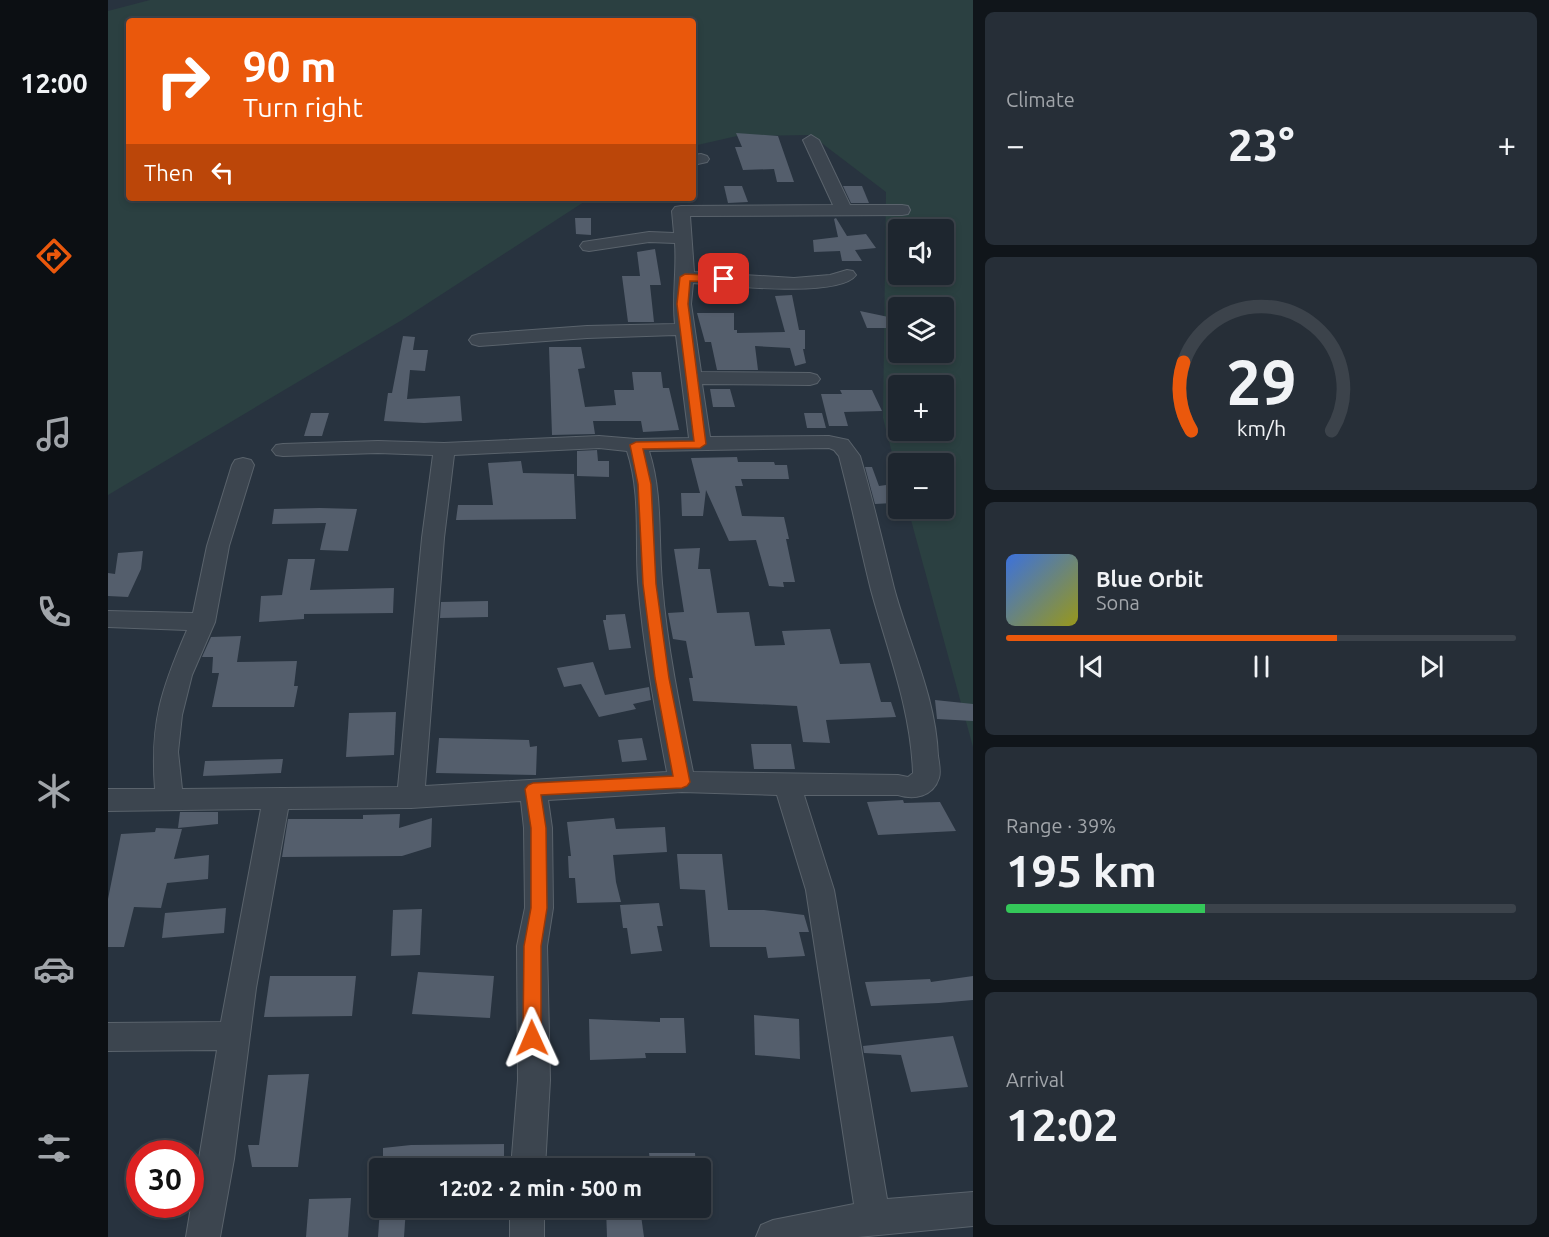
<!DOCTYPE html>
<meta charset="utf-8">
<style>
:root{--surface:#1e262f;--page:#262e37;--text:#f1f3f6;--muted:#a1a5aa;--line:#3c434b;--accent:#ea580c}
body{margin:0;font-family:Ubuntu,sans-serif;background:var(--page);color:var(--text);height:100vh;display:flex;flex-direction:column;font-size:22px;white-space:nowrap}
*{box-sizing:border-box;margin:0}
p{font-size:20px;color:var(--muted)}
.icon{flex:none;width:33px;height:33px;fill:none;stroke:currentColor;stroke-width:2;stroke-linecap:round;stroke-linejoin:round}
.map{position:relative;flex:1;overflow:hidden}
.panel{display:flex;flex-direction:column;gap:12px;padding:12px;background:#10151a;width:576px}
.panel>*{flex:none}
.banner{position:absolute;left:18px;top:18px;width:570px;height:183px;border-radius:6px;box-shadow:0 3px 9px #0003,0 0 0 2px var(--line);background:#ea580c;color:#fff;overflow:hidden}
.buttons{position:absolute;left:780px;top:219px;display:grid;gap:12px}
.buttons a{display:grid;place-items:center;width:66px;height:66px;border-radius:6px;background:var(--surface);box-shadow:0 3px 9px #0003,0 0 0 2px var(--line);font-size:30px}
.speed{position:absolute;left:18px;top:1140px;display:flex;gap:12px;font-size:30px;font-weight:700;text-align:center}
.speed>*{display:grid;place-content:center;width:78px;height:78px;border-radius:50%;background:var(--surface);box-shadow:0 3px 9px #0003,0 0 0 2px var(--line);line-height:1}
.speed .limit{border:9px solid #d22;background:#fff;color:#111}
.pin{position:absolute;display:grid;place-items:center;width:51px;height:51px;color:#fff;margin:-26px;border-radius:12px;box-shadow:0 3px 9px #0006}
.me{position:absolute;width:66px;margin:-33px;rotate:359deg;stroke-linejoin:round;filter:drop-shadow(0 0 4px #0008)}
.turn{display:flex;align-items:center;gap:21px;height:126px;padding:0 18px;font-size:27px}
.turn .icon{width:78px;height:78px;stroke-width:2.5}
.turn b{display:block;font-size:42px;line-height:51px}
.then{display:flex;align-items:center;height:57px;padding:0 18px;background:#0003;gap:12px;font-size:22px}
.big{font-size:45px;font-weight:600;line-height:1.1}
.panel .card{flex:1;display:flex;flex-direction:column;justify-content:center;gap:9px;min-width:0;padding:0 21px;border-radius:9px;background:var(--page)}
.panel .dial{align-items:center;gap:0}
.dial svg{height:156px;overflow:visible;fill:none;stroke:var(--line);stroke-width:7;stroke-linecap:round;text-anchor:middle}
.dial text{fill:var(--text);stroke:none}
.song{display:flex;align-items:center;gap:18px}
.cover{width:72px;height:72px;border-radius:9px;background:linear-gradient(135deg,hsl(220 70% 55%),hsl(60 70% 35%))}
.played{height:6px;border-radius:3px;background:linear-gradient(90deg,var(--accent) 65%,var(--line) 65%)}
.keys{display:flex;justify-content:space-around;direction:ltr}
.heat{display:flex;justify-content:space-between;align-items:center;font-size:33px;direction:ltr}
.charge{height:9px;border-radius:4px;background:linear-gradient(90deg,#34c759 39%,var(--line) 0)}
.trip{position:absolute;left:261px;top:1158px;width:342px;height:60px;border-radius:6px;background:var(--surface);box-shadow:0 3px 9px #0003,0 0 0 2px var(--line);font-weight:600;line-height:60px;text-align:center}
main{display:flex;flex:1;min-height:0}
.tab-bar{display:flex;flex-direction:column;width:108px;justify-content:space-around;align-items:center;background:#0c0f13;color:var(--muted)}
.tab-bar .icon{width:42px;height:42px}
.tab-bar .selected{color:var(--accent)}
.tab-bar b{font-size:27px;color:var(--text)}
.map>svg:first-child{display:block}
</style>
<main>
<nav class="tab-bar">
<b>12:00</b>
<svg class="icon selected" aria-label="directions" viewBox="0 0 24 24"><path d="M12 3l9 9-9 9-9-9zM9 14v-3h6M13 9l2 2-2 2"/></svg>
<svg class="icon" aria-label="music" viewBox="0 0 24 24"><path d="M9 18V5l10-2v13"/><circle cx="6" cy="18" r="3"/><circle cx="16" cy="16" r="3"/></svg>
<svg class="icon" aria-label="phone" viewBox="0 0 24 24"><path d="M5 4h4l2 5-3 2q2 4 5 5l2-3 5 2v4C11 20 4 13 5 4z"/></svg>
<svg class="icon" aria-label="climate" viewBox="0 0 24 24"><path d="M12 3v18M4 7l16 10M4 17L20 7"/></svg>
<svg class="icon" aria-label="car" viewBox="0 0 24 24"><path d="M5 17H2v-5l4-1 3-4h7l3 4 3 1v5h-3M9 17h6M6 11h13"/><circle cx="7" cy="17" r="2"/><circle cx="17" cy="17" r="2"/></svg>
<svg class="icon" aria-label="filters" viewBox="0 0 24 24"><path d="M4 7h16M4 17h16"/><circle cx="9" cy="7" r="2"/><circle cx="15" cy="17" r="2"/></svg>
</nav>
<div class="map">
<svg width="865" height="1237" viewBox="0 0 865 1237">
<rect width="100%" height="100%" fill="#28333f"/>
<path fill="#2b4041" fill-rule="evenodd" d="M 42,0 L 865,0 L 865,747 L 800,509 L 836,508 L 836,464 L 790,464 L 790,476 L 775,418 L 778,192 L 703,135 L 629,136 L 585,146 L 585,21 L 21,21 L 21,198 L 482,198 L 294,320 L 0,495 L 0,11 ZM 790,230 L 836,230 L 836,274 L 790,274 ZM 790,308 L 836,308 L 836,352 L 790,352 ZM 790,386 L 836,386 L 836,430 L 790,430 Z"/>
<g fill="#545e6c">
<path d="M 628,133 L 670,136 L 686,182 L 669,182 L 666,169 L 635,170 L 627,147 L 634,147 Z"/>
<path d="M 616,186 L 634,186 L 640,202 L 620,203 Z"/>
<path d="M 735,186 L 754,186 L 761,203 L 743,203 Z"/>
<path d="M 467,218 L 483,218 L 483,235 L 468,234 Z"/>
<path d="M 728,218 L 739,236 L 758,234 L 768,248 L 747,250 L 754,261 L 734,261 L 732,251 L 706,252 L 705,240 L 730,237 L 726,219 Z"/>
<path d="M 547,249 L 553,285 L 542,285 L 546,322 L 520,322 L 514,276 L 532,276 L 529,252 Z"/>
<path d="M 684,295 L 691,330 L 697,330 L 697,349 L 695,349 L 698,363 L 687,366 L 682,348 L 647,346 L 650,370 L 609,370 L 603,342 L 597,342 L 589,313 L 626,313 L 626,330 L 629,330 L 629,333 L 677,332 L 667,296 Z"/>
<path d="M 752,311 L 790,319 L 790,328 L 759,328 Z"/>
<path d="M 295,336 L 307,337 L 305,350 L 320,350 L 317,371 L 302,370 L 299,399 L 352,396 L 354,421 L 316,423 L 276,421 L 280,393 L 284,393 Z"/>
<path d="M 441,347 L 473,347 L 477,368 L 470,369 L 477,407 L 508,405 L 506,390 L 526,390 L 524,372 L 553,372 L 555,388 L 561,388 L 571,430 L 535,432 L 533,421 L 485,421 L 487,434 L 444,435 Z"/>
<path d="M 602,389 L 622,389 L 627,407 L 605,407 Z"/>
<path d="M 732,390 L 764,390 L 774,411 L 736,412 L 740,426 L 721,426 L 713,394 L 734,394 Z"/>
<path d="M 203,413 L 221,413 L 214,436 L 196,436 Z"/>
<path d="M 696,413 L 714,413 L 718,428 L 699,428 Z"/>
<path d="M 489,450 L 490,461 L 501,461 L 501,477 L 469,476 L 469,451 Z"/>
<path d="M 629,457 L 630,462 L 666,462 L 667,465 L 679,465 L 681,479 L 633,479 L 635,486 L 627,486 L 634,516 L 676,517 L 681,539 L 678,539 L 687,582 L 675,582 L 676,587 L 661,586 L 648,540 L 621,541 L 598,490 L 595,516 L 574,516 L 573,493 L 592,493 L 583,458 Z"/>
<path d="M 413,461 L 415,473 L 466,474 L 468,519 L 348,520 L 350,505 L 385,505 L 380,463 Z"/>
<path d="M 757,467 L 764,467 L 771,486 L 778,485 L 785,503 L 767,504 Z"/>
<path d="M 212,508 L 249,509 L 240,551 L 212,550 L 218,523 L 164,524 L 166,509 Z"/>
<path d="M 592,548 L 590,569 L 602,569 L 609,613 L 641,612 L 647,646 L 677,645 L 674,631 L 722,629 L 732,664 L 762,663 L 773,702 L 783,702 L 788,717 L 718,720 L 722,743 L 695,742 L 689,706 L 585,701 L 581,678 L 585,678 L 578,641 L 565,639 L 560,613 L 576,612 L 566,549 Z"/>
<path d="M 35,551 L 33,569 L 20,597 L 0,596 L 0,573 L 7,574 L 10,553 Z"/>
<path d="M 180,559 L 207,559 L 202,590 L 286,588 L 285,613 L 196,614 L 196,619 L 151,622 L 153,596 L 174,595 Z"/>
<path d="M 380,601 L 380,617 L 332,618 L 333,602 Z"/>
<path d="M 517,614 L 523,648 L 501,650 L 495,620 L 498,620 L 498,615 Z"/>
<path d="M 133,636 L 129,662 L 189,661 L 186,686 L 190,686 L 186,707 L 104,707 L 111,673 L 104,673 L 105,657 L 94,657 L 103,637 Z"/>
<path d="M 485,662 L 497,695 L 541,687 L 543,700 L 525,704 L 528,709 L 491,717 L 473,684 L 456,687 L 449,668 Z"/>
<path d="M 827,700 L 865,704 L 865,721 L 829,719 Z"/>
<path d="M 288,712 L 286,755 L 238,757 L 241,713 Z"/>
<path d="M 331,738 L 421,740 L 422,747 L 429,746 L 428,775 L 328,773 Z"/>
<path d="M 534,738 L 539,760 L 514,762 L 510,740 Z"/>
<path d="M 643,744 L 683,744 L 687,769 L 646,769 Z"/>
<path d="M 175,759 L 173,773 L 95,776 L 97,761 Z"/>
<path d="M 795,800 L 796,803 L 832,802 L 848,831 L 770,835 L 759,802 Z"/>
<path d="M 72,812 L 110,812 L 110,824 L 70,828 Z"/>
<path d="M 292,814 L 291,828 L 324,818 L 323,847 L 294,856 L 174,857 L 180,819 L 255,819 L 255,815 Z"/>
<path d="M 506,818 L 508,829 L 557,827 L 559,852 L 505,855 L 508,882 L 513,902 L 469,903 L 467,878 L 461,878 L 460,856 L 463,856 L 459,822 Z"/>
<path d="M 48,828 L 74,829 L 66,859 L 101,855 L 100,879 L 59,883 L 53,908 L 26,907 L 16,947 L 0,947 L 0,899 L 13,834 L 47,832 Z"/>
<path d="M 569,854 L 614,854 L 620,910 L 656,910 L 696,915 L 701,932 L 691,932 L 697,956 L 660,958 L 658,947 L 602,947 L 597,890 L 572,889 Z"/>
<path d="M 551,903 L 555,926 L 549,926 L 554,951 L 523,954 L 519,928 L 515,928 L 512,905 Z"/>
<path d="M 118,908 L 116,933 L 54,938 L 57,913 Z"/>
<path d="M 314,909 L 312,955 L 283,956 L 285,910 Z"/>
<path d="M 310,972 L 386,976 L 382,1018 L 304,1014 Z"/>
<path d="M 162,976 L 248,976 L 244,1016 L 156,1017 Z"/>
<path d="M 865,976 L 865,1000 L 831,1003 L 763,1006 L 757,982 L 822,979 L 823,982 Z"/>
<path d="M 646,1015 L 691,1019 L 692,1059 L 647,1055 Z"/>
<path d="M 552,1018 L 576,1018 L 578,1053 L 537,1053 L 538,1058 L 482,1060 L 481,1019 L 552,1022 Z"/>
<path d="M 845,1036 L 860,1087 L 803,1092 L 793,1055 L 756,1053 L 755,1046 Z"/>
<path d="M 201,1074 L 190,1167 L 144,1167 L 140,1145 L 151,1145 L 160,1075 Z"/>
<path d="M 396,1144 L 396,1168 L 275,1168 L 275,1148 L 303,1145 Z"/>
<path d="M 541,1153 L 587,1153 L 588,1168 L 543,1168 Z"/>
<path d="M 243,1198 L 240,1237 L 198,1237 L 201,1199 Z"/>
<path d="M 272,1208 L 298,1208 L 296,1237 L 270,1237 Z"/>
<path d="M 498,1208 L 532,1208 L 536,1237 L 499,1237 Z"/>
</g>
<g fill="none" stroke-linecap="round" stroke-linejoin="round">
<g stroke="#5a636c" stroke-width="2">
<g id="minor">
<path d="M 703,135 L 711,140 L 742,205 L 794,205 L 800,206 L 802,210 L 800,214 L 794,215 L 582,216 L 586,272 L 686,278 L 722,275 L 739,270 L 745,271 L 748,275 C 731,299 615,285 585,283 L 583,304 L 593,372 L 702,373 L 709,375 L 712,379 L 709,383 L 702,385 L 594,384 L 602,437 L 721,436 L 740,440 L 752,456 C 765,500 775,544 786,588 C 801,644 828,697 830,756 C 831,762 833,772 831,778 C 825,797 806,800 790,795 L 696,795 L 726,890 L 779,1199 L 865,1192 L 865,1226 L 750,1237 L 648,1237 L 653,1225 L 665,1220 L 746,1204 L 698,890 L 669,795 L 574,792 L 440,800 L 444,828 L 445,908 L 439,946 L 442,1080 L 437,1168 L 403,1168 L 410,1080 L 409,946 L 417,908 L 416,828 L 413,801 L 303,808 L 180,809 L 148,988 L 126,1159 L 112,1237 L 78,1237 L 109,1050 L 0,1051 L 0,1023 L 113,1022 L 153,809 L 0,811 L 0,789 L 47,789 C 42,723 53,690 79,630 L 0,627 L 0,611 L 85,613 L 99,546 L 124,465 L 127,460 L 135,458 L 143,460 L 146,465 L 121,546 L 107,622 L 84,675 L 74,715 L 70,752 L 74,789 L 290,787 L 314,538 L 325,455 L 270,453 L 175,456 L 168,455 L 164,450 L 168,445 L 175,444 L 270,441 L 336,443 L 491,436 L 528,439 L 581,438 L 568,335 L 479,338 L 371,346 L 364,344 L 361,340 L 364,336 L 371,334 L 479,326 L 567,324 C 564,297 569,270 567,243 L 541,242 L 481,251 L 475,250 L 472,246 L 475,242 L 541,232 L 566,233 L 564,211 L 567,207 L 573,206 L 725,205 L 695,140 ZM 491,448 L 519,451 C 533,493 527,538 530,582 C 535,646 547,709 559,772 L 317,786 L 336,538 L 346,455 ZM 721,448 L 726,450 L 731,456 C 743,501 752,546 763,590 C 780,652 803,709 805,773 L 800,777 L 790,775 L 585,772 C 572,709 559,646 554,583 C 550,539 555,494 541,451 Z"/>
<path d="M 593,154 L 599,156 L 601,159 L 599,162 L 585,165 L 585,155 Z"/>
<rect x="402" y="1208" width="34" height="29"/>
</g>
</g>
<use href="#minor" fill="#3c454f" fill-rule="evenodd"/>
</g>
<path fill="#ea580c" stroke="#983908" stroke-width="1.5" d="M 577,274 L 616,276 L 622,279 L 616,282 L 582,281 L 580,304 L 598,444 L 592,448 L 535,449 L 543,484 L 548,584 L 561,678 L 582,782 L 579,786 L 574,788 L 433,795 L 438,828 L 439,908 L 433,946 L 433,1038 L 431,1044 L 424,1046 L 418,1044 L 415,1038 L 416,946 L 423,908 L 423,828 L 417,789 L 420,785 L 425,783 L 565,776 L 547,678 L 535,584 L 530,484 L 522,445 L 528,442 L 586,441 L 569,304 L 572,277 Z"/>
</svg>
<div class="buttons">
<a><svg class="icon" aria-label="sound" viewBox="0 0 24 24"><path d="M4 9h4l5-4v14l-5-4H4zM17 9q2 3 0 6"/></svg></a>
<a><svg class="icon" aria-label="layers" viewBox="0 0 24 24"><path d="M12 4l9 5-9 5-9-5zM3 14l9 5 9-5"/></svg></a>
<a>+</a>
<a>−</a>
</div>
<div class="speed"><div class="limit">30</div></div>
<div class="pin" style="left:616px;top:279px;background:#d93025"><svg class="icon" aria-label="arrive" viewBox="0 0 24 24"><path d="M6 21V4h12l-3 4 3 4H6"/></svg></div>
<svg class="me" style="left:424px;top:1038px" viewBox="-20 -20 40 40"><path d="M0-17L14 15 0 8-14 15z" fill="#ea580c" stroke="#fff" stroke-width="4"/></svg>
<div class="trip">12:02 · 2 min · 500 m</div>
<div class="banner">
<div class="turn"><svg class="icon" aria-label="right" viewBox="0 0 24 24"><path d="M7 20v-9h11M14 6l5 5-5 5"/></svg><div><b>90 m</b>Turn right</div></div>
<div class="then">Then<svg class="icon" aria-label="left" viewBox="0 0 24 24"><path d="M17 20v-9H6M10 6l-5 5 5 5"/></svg></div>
</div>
</div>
<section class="panel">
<div class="card"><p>Climate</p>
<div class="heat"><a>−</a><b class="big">23°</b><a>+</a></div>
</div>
<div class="card dial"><svg viewBox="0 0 100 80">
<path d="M14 69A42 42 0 1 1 86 69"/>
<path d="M14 69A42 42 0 0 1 10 34" stroke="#ea580c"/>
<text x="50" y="56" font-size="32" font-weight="700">29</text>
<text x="50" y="72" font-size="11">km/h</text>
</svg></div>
<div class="card">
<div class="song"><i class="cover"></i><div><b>Blue Orbit</b><p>Sona</p></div></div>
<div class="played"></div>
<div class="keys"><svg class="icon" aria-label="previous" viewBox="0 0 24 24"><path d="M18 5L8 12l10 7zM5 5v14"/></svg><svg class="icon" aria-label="pause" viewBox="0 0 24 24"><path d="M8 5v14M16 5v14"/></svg><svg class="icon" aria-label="next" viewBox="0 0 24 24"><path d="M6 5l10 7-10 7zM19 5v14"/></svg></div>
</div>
<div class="card"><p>Range · 39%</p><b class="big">195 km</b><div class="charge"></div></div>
<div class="card"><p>Arrival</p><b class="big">12:02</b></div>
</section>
</main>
